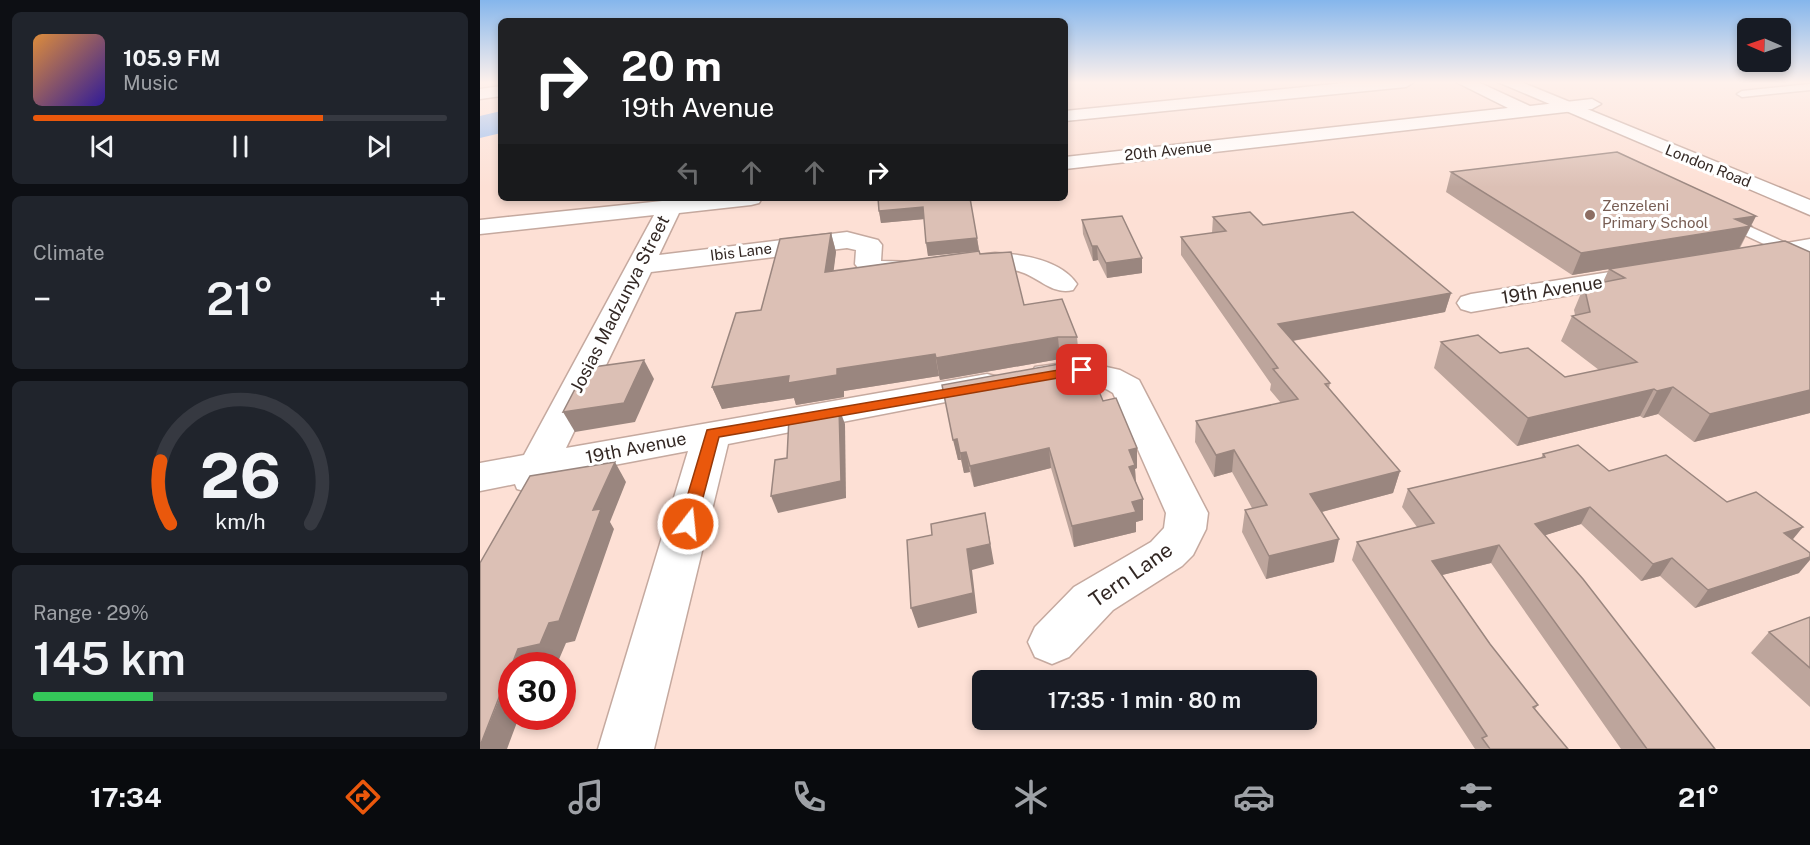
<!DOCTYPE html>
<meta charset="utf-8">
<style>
:root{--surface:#171b24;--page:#20242c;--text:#f1f3f6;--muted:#9ea1a6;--line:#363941;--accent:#ea580c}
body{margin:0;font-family:"Public Sans",sans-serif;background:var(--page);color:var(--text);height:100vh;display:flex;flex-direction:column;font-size:22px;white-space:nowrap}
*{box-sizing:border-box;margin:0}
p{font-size:20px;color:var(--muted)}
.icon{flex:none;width:33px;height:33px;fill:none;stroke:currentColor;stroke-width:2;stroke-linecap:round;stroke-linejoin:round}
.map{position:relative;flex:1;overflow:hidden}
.side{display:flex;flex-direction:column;gap:12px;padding:12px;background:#0d0f14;width:480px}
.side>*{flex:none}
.banner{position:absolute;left:18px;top:18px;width:570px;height:183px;border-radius:9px;box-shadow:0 3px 9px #0003;background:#202124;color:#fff;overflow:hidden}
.needle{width:39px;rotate:272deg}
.tools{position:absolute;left:1257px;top:18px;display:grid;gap:12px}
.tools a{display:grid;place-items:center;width:54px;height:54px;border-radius:9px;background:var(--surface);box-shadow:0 3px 9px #0003;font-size:30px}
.speed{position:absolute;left:18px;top:652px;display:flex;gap:12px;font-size:30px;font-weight:700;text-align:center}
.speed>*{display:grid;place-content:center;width:78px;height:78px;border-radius:50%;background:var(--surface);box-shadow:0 3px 9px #0003;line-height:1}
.speed .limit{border:9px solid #d22;background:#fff;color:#111}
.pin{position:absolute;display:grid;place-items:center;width:51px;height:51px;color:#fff;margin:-26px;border-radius:12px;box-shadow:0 3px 9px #0006}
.me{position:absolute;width:66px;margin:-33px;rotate:16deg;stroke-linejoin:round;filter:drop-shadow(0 0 4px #0008)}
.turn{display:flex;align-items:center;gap:21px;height:126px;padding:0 24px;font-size:27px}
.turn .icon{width:78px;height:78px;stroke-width:2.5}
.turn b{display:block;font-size:42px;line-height:51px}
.lanes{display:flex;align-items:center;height:57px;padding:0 24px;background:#0003;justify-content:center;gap:30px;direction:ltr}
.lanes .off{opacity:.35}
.big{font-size:45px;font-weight:600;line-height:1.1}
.side .card{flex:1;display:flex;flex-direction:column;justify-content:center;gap:9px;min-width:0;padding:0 21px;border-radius:9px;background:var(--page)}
.side .dial{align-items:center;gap:0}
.dial svg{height:156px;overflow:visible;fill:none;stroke:var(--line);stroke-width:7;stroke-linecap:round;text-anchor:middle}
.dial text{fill:var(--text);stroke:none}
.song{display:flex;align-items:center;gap:18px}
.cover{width:72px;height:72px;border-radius:9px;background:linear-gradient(135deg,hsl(30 70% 55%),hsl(250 70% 35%))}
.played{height:6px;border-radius:3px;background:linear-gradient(90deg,var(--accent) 70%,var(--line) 70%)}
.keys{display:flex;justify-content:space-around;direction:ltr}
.heat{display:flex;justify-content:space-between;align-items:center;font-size:33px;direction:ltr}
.charge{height:9px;border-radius:4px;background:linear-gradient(90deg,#34c759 29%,var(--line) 0)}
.trip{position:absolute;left:492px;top:670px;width:345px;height:60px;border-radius:9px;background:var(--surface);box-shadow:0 3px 9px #0003;font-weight:600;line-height:60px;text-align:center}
.tabs{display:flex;height:96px;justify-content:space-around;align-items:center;background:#090b0e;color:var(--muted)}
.tabs .icon{width:42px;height:42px}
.tabs .active{color:var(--accent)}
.tabs b{font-size:27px;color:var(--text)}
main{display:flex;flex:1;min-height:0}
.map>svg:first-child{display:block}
</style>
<main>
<section class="side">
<div class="card">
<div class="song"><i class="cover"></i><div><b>105.9 FM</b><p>Music</p></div></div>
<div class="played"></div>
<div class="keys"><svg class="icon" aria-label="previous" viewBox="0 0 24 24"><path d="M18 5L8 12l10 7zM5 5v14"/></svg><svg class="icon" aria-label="pause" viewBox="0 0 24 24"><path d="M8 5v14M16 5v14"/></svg><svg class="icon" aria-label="next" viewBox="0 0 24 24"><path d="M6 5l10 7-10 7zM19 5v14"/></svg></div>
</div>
<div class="card"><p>Climate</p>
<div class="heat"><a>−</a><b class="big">21°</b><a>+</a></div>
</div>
<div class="card dial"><svg viewBox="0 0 100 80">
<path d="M14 69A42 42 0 1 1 86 69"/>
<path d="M14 69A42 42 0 0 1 9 37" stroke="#ea580c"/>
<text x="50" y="56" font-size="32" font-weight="700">26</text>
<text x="50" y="72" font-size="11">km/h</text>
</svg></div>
<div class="card"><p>Range · 29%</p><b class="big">145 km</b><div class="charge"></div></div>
</section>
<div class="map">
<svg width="1330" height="749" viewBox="0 0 1330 749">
<rect width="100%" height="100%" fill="#fde0d5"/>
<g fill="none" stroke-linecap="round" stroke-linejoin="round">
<path fill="#92baf1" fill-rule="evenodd" d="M 21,111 L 21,133 L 0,138 L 0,116 Z"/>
<g stroke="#c5a99f" stroke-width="3">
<g id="service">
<path d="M 1330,84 L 1330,90 L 1262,97 L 1257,94 L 1262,91 Z"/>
<path d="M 1244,215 L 1315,247 L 1317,250 L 1309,255 L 1303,253 L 1239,223 L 1236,220 L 1239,217 Z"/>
</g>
</g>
<g stroke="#c5a99f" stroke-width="3">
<g id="minor">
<path d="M 874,82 L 934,82 L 926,87 L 585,121 L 585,111 Z"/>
<path d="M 976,82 L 998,82 L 1050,106 L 1112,99 L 1121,104 L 1112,109 L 585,169 L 585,157 L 1028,108 Z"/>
<path d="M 21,86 L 21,96 L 0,99 L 0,89 Z"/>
<path d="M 184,198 L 282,198 L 279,203 L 271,205 L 199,213 L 179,255 L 367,232 L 398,240 L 402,245 L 401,261 L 442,262 L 446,268 L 442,274 L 393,277 L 384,275 L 375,264 L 376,250 L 367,248 L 171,272 L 86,448 L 507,374 L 519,377 L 524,384 L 519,391 L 507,394 L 248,444 L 174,749 L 118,749 L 208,451 L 71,477 L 65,489 L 51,493 L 37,489 L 35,484 L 0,491 L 0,463 L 44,455 L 174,215 L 0,234 L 0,220 L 182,201 Z"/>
<path d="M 1330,239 L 1330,255 L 1276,264 L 1267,262 L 1263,256 L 1267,250 Z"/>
<path d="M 515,253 C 542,254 581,260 597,284 L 593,290 C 572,295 560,278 541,272 C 520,265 499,274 479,269 L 475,263 L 479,257 Z"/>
<path d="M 1168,266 L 1178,268 L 1182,274 L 1178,280 L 991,312 L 981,309 L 977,303 L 981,297 L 991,294 Z"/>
<path d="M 599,361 L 640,370 L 659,380 L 728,513 L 726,529 L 713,555 L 702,566 L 633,610 L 589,657 L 572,664 L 555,657 L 548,642 L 555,627 L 594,587 L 671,542 L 684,528 L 686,513 L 633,393 C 604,374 584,388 555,381 L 551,374 L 555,367 Z"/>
</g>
</g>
<g stroke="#c5a99f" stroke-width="3">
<path id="primary" d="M 1018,82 L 1041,82 L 1330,200 L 1330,215 Z"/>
</g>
<use href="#service" fill="#fff" fill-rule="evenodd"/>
<use href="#minor" fill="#fff" fill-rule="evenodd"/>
<use href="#primary" fill="#fff" fill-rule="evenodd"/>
</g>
<g fill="#bda59c">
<path d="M 971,172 L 1276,216 L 1260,248 L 1330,252 L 1330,413 L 1214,442 L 1178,414 L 1163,418 L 1160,416 L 1037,446 L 954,368 L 961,342 L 1020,353 L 1085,377 L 1119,370 L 1081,341 L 1092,316 L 1095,315 L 1094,310 L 1104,286 L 1123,282 L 1129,269 L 1092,275 L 966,192 Z"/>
<path d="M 398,198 L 497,238 L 500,254 L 544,305 L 597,337 L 599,358 L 580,359 L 460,380 L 459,376 L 364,391 L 364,397 L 316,405 L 314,398 L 242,409 L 232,387 L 281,310 L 351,233 L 356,252 L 353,271 L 495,251 L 448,256 L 444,219 L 401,223 L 399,211 Z"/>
<path d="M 733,217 L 783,225 L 971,293 L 965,312 L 813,341 L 850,383 L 849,388 L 920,471 L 913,493 L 842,512 L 854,562 L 786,579 L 762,532 L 765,510 L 772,508 L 752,472 L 734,477 L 715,442 L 716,421 L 801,403 L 790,390 L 791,384 L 701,255 L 701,237 L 732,233 Z"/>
<path d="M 602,220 L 662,258 L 662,273 L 627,278 L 618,260 L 613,261 L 603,234 Z"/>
<path d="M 462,385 L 623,401 L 657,468 L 655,469 L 656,481 L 663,520 L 656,522 L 656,532 L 594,547 L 571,468 L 494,487 L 490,472 L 484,473 L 481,460 L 478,460 Z"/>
<path d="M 1063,454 L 1247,502 L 1313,539 L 1319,573 L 1215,608 L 1180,576 L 1161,581 L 1101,524 L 1065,535 L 1235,749 L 1141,749 L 1011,563 L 962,575 L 1010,644 L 1058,705 L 1055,709 L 1088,749 L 995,749 L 872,560 L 877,542 L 937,527 L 922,507 L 928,489 L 1061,458 Z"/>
<path d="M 1330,617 L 1330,707 L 1271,653 L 1289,632 Z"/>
</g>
<g fill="#9a867f">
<path d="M 443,207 L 445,219 L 401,223 L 399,211 Z"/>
<path d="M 1276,216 L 1259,248 L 1092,275 L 1101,253 L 1255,219 Z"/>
<path d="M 351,233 L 356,252 L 351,292 L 345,272 Z"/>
<path d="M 497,238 L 499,251 L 448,256 L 446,243 Z"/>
<path d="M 612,246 L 617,246 L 618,260 L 613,261 Z"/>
<path d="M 662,258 L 662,273 L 627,278 L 626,263 Z"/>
<path d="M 971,293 L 965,312 L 795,344 L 798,324 Z"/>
<path d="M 578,337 L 580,359 L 460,380 L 456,358 Z"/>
<path d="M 455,354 L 459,376 L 364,391 L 364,397 L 316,405 L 314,398 L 242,409 L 232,387 Z"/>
<path d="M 164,360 L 174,379 L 155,422 L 95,432 L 83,412 Z"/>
<path d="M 1193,387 L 1178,414 L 1163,418 L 1177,391 Z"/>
<path d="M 1174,389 L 1160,416 L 1037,446 L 1048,418 Z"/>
<path d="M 1330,390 L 1330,413 L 1214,442 L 1230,414 Z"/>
<path d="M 359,408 L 365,424 L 366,498 L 298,513 L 291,496 Z"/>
<path d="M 477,439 L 481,460 L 478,460 L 473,440 Z"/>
<path d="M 569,448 L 571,468 L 494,487 L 490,466 Z"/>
<path d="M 657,448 L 657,468 L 655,469 L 656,486 L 649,470 L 649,450 Z"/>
<path d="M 754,450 L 752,472 L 734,477 L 736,455 Z"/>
<path d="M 486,452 L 490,472 L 484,473 L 480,453 Z"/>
<path d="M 135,462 L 146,482 L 130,522 L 134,529 L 95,641 L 86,643 L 77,664 L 71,666 L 32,666 L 38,649 L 113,510 Z"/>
<path d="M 920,471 L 913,493 L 826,516 L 830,494 Z"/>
<path d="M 663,499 L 663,520 L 656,522 L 656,532 L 594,547 L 592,526 L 652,502 Z"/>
<path d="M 1110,507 L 1101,524 L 1047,541 L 1055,524 Z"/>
<path d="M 505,513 L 514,564 L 492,570 L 497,613 L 438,628 L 431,608 L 487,549 Z"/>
<path d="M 1323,527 L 1309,544 L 1304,533 Z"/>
<path d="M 859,539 L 854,562 L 786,579 L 789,556 Z"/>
<path d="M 1019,545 L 1011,563 L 946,579 L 952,561 Z"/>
<path d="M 1330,557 L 1330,560 L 1319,573 L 1215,608 L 1228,590 Z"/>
<path d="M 1192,558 L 1180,576 L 1161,581 L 1173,564 Z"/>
<path d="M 32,667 L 32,717 L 39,717 L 27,749 L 0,749 L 0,746 Z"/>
</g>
<g fill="#dcc0b5" stroke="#9a867f" stroke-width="1.5">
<path d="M 1137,152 L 1276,216 L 1255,219 L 1271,226 L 1101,253 L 971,172 Z"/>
<path d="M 398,198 L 490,198 L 497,238 L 446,243 L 443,207 L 399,211 Z"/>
<path d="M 770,212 L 783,225 L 873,212 L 971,293 L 798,324 L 850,383 L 845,384 L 920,471 L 830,494 L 859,539 L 789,556 L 765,510 L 787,505 L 754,450 L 736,455 L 716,421 L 818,399 L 793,369 L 798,368 L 701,237 L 746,231 L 733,217 Z"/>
<path d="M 642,216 L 662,258 L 626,263 L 617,246 L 612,246 L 602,220 Z"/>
<path d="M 351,233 L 345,272 L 499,251 L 500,254 L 531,252 L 544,305 L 582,299 L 597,337 L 578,337 L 456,358 L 455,354 L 357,369 L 357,375 L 308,383 L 309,376 L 232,387 L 256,313 L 281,310 L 300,239 Z"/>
<path d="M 1305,241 L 1330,252 L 1330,390 L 1230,414 L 1193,387 L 1177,391 L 1174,389 L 1048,418 L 961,342 L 998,335 L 1020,353 L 1048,348 L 1085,377 L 1157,362 L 1092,316 L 1110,312 L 1104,286 L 1145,278 L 1129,269 Z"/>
<path d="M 164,360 L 144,403 L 83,412 L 106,368 Z"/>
<path d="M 579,364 L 608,365 L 623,401 L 636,398 L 657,448 L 649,450 L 655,465 L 649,467 L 663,499 L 652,502 L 656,512 L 592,526 L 569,448 L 490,466 L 486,452 L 480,453 L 477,439 L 473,440 L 462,385 Z"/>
<path d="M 359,408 L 361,481 L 291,496 L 295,460 L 307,458 L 309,417 Z"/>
<path d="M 1098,445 L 1129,471 L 1186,455 L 1247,502 L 1276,492 L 1323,527 L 1304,533 L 1330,553 L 1330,557 L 1228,590 L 1192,558 L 1173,564 L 1110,507 L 1055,524 L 1103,579 L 1235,749 L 1167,749 L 1019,545 L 952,561 L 1010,644 L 1058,705 L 1053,707 L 1088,749 L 1010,749 L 1002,738 L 1007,736 L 877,542 L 954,523 L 928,489 L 1065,457 L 1063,454 Z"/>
<path d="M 135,462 L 113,510 L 121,509 L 79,621 L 69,623 L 60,644 L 38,649 L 0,746 L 0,563 L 50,476 Z"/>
<path d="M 505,513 L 510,544 L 487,549 L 493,593 L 431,608 L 427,540 L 452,535 L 451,524 Z"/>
<path d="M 1330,617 L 1330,668 L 1289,632 Z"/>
</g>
<linearGradient id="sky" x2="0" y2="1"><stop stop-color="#85b6ec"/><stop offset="0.44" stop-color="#fef1ec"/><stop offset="1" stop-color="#fef1ec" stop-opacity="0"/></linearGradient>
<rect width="1330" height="187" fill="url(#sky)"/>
<path fill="#ea580c" stroke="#983908" stroke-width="1.5" d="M 602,366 L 607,367 L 607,373 L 239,437 L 216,524 L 214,528 L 201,528 L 199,524 L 227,430 Z"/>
<circle fill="#8d6e63" stroke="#fff" stroke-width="2" cx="1110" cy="215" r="6"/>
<g text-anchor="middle" stroke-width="6" stroke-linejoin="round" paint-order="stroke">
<g font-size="15" fill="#332824" stroke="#fff">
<text transform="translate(688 151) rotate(-6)" y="5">20th Avenue</text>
<text transform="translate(1228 166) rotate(22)" y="5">London Road</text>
<text transform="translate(261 252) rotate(-7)" y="5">Ibis Lane</text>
</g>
<g font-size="15" fill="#785e54" stroke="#fff" text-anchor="start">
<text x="1122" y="211">Zenzeleni<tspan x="1122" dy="17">Primary School</tspan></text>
</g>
<g font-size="18" fill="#332824" stroke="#fff">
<text transform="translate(1072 290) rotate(-9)" y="6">19th Avenue</text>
<text transform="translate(140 304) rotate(-63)" y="6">Josias Madzunya Street</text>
<text transform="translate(156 448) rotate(-11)" y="6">19th Avenue</text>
</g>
<g font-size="21" fill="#332824" stroke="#fff">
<text transform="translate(651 575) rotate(-35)" y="7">Tern Lane</text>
</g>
</g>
</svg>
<div class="tools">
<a><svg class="needle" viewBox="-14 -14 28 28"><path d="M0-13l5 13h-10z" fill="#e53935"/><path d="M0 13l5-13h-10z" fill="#9ea1a6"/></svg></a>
</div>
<div class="speed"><div class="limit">30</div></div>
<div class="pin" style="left:602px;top:370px;background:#d93025"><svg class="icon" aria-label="arrive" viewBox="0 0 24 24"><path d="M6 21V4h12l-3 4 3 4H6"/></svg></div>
<svg class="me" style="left:208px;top:524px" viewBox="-20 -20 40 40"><circle r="17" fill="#ea580c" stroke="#fff" stroke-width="3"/><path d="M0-11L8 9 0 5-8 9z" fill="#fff"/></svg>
<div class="trip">17:35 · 1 min · 80 m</div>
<div class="banner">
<div class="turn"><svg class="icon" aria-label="right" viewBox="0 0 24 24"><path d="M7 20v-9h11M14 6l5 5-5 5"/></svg><div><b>20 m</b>19th Avenue</div></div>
<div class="lanes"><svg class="icon off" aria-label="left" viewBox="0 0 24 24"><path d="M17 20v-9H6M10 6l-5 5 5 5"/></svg><svg class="icon off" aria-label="ahead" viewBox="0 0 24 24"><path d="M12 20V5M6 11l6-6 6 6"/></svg><svg class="icon off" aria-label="ahead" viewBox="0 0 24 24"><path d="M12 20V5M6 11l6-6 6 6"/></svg><svg class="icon" aria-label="right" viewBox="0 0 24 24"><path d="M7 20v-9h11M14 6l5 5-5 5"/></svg></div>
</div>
</div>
</main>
<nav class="tabs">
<b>17:34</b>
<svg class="icon active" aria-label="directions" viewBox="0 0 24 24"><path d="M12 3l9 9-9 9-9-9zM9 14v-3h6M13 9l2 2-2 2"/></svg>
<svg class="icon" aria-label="music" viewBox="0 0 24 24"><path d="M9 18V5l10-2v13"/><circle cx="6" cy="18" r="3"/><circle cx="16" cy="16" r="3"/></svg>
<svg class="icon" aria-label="phone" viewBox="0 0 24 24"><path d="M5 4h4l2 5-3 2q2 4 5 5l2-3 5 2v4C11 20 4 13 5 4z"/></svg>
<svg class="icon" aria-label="climate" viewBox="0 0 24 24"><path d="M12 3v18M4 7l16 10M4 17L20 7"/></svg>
<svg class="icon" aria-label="car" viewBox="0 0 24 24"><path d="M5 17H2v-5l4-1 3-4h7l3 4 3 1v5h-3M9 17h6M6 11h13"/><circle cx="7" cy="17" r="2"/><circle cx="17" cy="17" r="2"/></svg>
<svg class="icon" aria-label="filters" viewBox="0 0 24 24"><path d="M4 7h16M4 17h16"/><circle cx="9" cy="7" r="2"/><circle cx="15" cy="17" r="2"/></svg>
<b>21°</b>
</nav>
